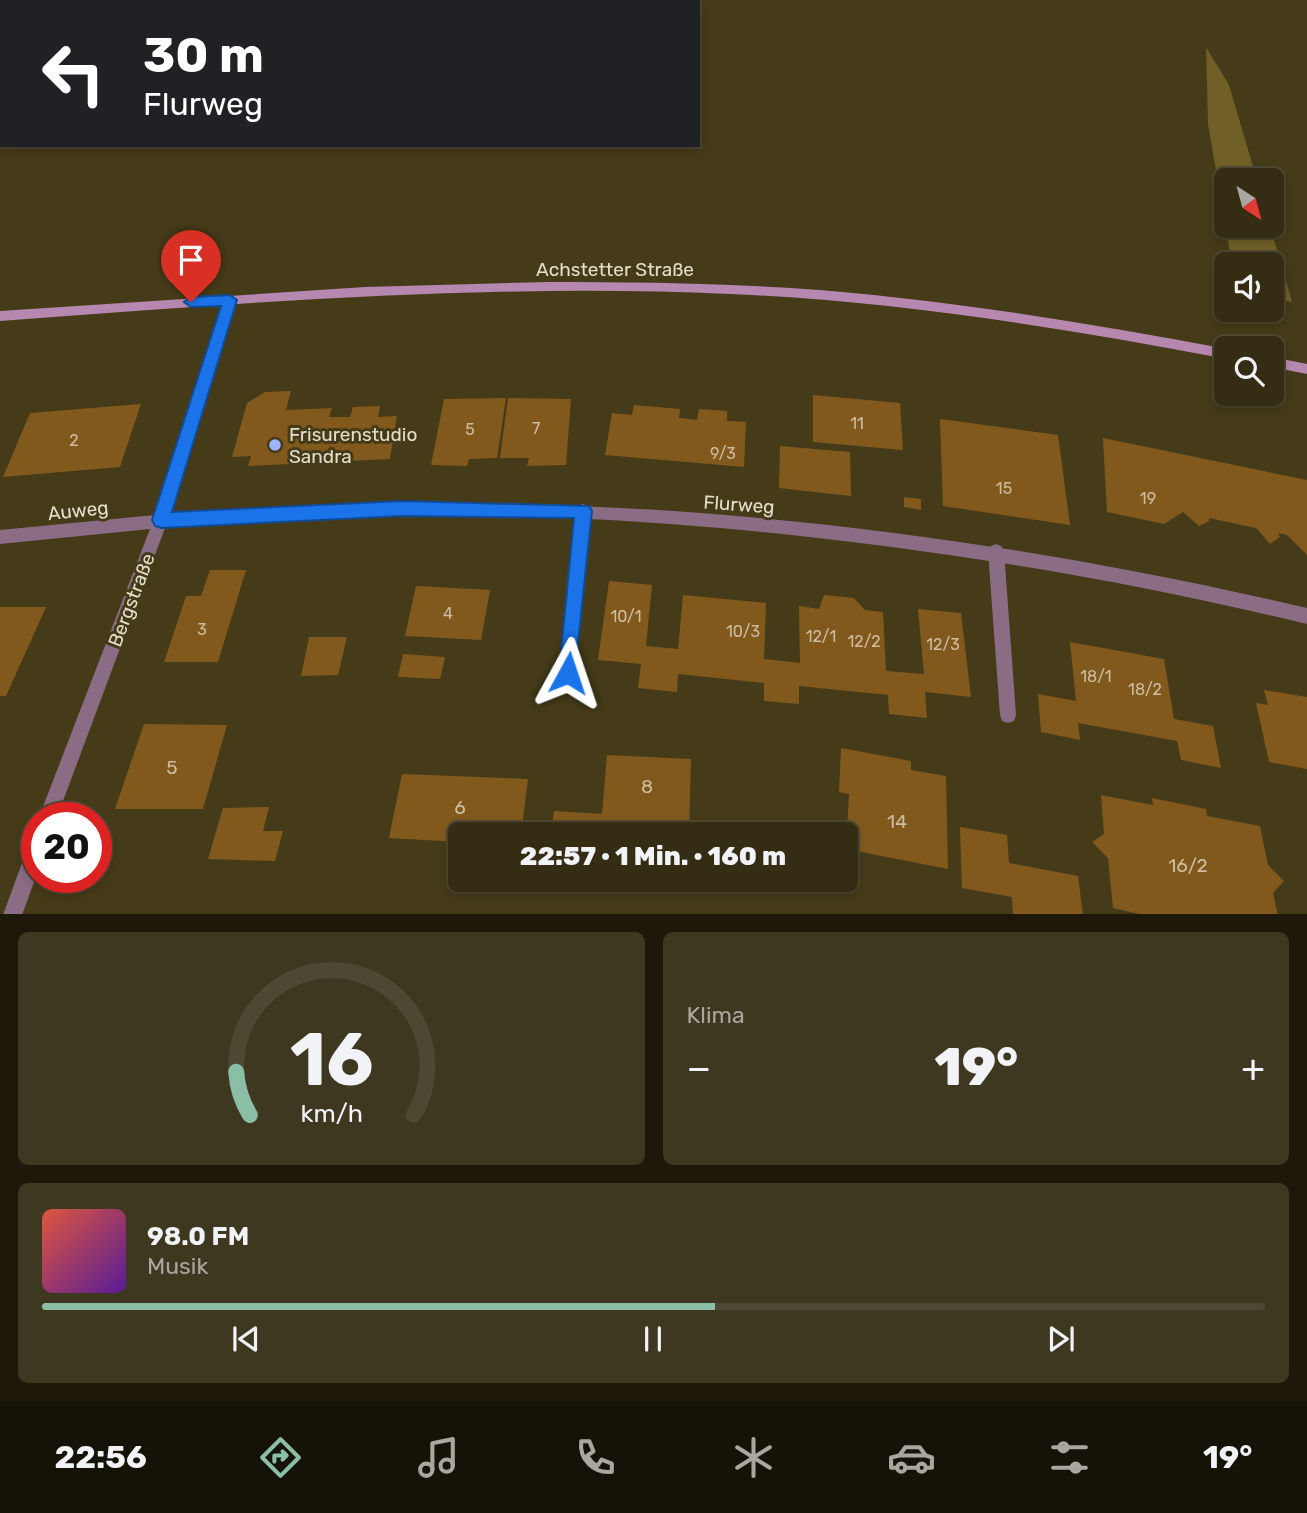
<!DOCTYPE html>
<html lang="de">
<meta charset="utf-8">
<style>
:root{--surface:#342c13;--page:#3f3821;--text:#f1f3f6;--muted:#a9a7a0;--line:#4e4833;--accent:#8abfa5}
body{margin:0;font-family:Rubik,sans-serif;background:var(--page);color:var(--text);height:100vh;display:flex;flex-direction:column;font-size:26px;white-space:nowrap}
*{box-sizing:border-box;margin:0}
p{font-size:23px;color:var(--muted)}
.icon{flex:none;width:38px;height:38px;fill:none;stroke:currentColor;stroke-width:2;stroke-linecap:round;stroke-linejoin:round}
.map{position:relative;height:914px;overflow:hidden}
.details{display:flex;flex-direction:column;gap:18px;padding:18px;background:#1d180a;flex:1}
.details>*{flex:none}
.banner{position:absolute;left:0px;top:0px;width:700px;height:147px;box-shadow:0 4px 10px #0003,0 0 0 2px var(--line);background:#202124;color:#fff;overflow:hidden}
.needle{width:46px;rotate:144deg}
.controls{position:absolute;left:1214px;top:168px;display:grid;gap:14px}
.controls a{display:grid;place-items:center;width:70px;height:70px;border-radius:10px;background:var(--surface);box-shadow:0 4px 10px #0003,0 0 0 2px var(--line);font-size:35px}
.speed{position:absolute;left:21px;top:802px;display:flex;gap:14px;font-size:35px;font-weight:700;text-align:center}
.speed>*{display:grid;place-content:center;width:91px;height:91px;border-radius:50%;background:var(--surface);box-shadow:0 4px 10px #0003,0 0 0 2px var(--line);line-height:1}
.speed .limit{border:10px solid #d22;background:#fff;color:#111}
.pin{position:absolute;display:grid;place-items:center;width:60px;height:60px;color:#fff;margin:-72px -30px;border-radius:50% 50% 50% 0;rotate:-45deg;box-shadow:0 0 7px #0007}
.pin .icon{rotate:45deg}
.me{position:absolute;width:77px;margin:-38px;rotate:5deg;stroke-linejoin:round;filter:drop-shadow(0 0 5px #0008)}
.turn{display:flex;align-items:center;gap:24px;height:147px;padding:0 28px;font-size:32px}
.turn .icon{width:91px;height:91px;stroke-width:2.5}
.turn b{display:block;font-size:49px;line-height:60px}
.big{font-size:52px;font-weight:800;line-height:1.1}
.details .tile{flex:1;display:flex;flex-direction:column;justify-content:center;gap:10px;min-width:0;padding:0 24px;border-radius:10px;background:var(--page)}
.details .dial{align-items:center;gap:0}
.dial svg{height:182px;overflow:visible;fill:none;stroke:var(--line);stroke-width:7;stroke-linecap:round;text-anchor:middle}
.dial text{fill:var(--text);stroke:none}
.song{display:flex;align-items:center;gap:21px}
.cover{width:84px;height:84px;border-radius:10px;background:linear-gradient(135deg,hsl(10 70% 55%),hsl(270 70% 35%))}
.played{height:7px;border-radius:4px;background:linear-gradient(90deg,var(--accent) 55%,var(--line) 55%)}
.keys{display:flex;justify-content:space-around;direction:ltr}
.heat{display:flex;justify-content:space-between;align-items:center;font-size:38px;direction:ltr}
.details .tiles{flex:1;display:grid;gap:18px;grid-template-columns:1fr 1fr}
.tile:last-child{grid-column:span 2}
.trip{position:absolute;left:448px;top:822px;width:410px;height:70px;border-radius:10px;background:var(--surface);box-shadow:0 4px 10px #0003,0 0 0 2px var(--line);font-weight:800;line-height:70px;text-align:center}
.menu{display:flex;height:112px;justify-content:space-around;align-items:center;background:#151208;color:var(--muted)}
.menu .icon{width:49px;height:49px}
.menu .selected{color:var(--accent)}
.menu b{font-size:32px;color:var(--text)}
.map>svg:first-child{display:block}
</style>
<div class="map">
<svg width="1307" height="915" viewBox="0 0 1307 915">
<rect width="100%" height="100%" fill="#453b19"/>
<path fill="#705f27" d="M 1206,47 L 1229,85 L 1257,180 L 1227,180 L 1227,226 L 1270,226 L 1292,302 L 1272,298 L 1272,264 L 1232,264 L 1208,124 Z"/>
<g fill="#82591d">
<path d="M 291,391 L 286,410 L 332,408 L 329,417 L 350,417 L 353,407 L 380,406 L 378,417 L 397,416 L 390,459 L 248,466 L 251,456 L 232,457 L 247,403 L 265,392 Z"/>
<path d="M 813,395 L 900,403 L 903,450 L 813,442 Z"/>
<path d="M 506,398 L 497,458 L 469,459 L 467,466 L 431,465 L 444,399 Z"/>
<path d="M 508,398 L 571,399 L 566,465 L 527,466 L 529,458 L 500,458 Z"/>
<path d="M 141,404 L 120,467 L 3,477 L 30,413 Z"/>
<path d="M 634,405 L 680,409 L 679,418 L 697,420 L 699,409 L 727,411 L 727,421 L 746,422 L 744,467 L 605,455 L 612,413 L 632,415 Z"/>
<path d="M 940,419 L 1058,435 L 1070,525 L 943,506 Z"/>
<path d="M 1103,438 L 1307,480 L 1307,555 L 1287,535 L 1278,533 L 1280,537 L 1270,544 L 1256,528 L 1209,518 L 1209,521 L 1199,526 L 1183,512 L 1164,524 L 1107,512 Z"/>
<path d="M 780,446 L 850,452 L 851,496 L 779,488 Z"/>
<path d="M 904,497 L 921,499 L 921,510 L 904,507 Z"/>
<path d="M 210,570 L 246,570 L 218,662 L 164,662 L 186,596 L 201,596 Z"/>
<path d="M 609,581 L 652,585 L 646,646 L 678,649 L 683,595 L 766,603 L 764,659 L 800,663 L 799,606 L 819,609 L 824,595 L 854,598 L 865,610 L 883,612 L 886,671 L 924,674 L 918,609 L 961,613 L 971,697 L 925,692 L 927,718 L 889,714 L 888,695 L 799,686 L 799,704 L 764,701 L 764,683 L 678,674 L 677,692 L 638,688 L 641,664 L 598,660 Z"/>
<path d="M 416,586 L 490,590 L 481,640 L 405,636 Z"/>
<path d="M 0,607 L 46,607 L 6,696 L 0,696 Z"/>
<path d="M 309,637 L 347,637 L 338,675 L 301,676 Z"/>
<path d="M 1070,642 L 1164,659 L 1174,719 L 1213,726 L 1221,768 L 1181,760 L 1177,741 L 1078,723 L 1080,740 L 1041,732 L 1038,694 L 1076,701 Z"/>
<path d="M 403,654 L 445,657 L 440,679 L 398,677 Z"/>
<path d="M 1264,690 L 1307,697 L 1307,769 L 1269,762 L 1256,703 L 1268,705 Z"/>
<path d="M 144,724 L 227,725 L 203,809 L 115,809 Z"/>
<path d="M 841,748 L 911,761 L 911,770 L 946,776 L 948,869 L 846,849 L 849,794 L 839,792 Z"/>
<path d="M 607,755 L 691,759 L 689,835 L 551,835 L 554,811 L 602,814 Z"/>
<path d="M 402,774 L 528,779 L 521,835 L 460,835 L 460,842 L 389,838 Z"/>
<path d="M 1101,795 L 1153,805 L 1152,798 L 1206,809 L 1207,816 L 1260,826 L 1268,865 L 1284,881 L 1273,893 L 1278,915 L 1144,915 L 1113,908 L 1108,858 L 1092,842 L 1104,834 Z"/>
<path d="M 269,807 L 263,831 L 283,831 L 275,861 L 208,859 L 223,808 Z"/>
<path d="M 960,827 L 1007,835 L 1009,863 L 1078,876 L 1083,915 L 1013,915 L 1012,897 L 962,888 Z"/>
</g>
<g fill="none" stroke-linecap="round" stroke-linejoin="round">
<g fill="#8a6d85" fill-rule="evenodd">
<path d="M 583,504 L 588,506 L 590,511 L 576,673 L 574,679 L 568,681 L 562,679 L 560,673 L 576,511 L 578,506 Z"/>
<path d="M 996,544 L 1001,546 L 1004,551 L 1016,715 L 1014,721 L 1008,723 L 1002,721 L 1000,715 L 988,551 L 991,546 Z"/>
</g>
<g fill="#8a6d85" fill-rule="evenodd">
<path d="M 230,295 L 236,300 L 170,514 C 552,482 934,521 1307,608 L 1307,624 C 1113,577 918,546 720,528 C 614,519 508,513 402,515 C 323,516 244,521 165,528 L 57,817 L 39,817 L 150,529 L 0,544 L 0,530 L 155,515 L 224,300 Z"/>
<path d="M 37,839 L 37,874 L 22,915 L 3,915 L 30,841 Z"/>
</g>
<g fill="#b687af" fill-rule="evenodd">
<path d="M 547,282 C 629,282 710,283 791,288 C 937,298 1083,322 1227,349 L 1227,359 C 1063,328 897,301 730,294 C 486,283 243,303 0,321 L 0,311 L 365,287 Z"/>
<path d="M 1272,357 L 1307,364 L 1307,374 L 1272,367 Z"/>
</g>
</g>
<path fill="#1a73e8" stroke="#114b97" stroke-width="2" d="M 230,295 L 237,300 L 172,512 L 402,501 L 589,506 L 592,511 L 574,680 L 568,683 L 561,680 L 559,673 L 574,518 L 402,516 L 161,528 L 155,526 L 152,520 L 221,306 L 191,307 L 184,302 L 191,297 Z"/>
<circle fill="#9fb3fd" stroke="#453b19" stroke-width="2.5" cx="275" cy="445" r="7"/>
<g text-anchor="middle" stroke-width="6" stroke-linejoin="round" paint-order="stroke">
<g font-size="16" fill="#ccbda0">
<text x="857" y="429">11</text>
<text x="536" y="434">7</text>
<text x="470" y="435">5</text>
<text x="74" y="446">2</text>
<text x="723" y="459">9/3</text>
<text x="1004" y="494">15</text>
<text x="1148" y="504">19</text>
<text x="448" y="619">4</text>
<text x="626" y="622">10/1</text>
<text x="202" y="635">3</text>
<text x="743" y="637">10/3</text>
<text x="821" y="642">12/1</text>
<text x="864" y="647">12/2</text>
<text x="943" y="650">12/3</text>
<text x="1096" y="682">18/1</text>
<text x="1145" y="695">18/2</text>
</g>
<g font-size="19" fill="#e4decc" stroke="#453b19">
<text x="615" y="276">Achstetter Straße</text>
<text transform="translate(739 504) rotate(4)" y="7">Flurweg</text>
<text transform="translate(78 510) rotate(-6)" y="7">Auweg</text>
<text transform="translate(131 600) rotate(-69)" y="7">Bergstraße</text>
</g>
<g font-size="19" fill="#e4decc" stroke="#453b19" text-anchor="start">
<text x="289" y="441">Frisurenstudio<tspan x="289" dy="22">Sandra</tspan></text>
</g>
<g font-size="19" fill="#ccbda0">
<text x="172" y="774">5</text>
<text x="647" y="793">8</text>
<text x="460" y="814">6</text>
<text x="897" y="828">14</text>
<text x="1188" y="872">16/2</text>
</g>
</g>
</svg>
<div class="controls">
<a><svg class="needle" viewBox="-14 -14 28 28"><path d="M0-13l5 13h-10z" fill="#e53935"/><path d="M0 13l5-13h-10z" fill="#a9a7a0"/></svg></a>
<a><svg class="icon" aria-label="sound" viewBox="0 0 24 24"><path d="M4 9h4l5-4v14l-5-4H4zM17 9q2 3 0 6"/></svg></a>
<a><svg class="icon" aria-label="search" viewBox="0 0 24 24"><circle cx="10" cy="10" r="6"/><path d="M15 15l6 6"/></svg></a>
</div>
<div class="speed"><div class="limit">20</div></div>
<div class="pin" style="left:191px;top:302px;background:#d93025"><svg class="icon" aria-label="arrive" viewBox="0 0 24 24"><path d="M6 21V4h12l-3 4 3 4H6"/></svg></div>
<svg class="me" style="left:568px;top:673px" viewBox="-20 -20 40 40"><path d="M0-17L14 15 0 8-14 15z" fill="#1a73e8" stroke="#fff" stroke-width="4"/></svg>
<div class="trip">22:57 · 1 Min. · 160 m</div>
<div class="banner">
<div class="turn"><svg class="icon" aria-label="left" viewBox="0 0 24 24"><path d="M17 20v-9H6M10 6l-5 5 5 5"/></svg><div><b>30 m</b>Flurweg</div></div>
</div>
</div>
<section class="details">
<div class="tiles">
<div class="tile dial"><svg viewBox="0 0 100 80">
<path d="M14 69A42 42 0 1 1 86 69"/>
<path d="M14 69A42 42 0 0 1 8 50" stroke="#8abfa5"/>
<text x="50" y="56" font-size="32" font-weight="700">16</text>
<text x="50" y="72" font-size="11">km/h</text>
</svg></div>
<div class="tile"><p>Klima</p>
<div class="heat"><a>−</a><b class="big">19°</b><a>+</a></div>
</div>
<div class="tile">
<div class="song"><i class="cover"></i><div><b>98.0 FM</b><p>Musik</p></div></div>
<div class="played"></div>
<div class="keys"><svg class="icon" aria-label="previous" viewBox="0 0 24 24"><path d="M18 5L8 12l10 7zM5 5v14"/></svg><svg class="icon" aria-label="pause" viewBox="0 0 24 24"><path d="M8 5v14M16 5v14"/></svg><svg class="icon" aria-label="next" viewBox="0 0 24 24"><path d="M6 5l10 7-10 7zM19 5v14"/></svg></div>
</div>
</div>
</section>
<nav class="menu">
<b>22:56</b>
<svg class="icon selected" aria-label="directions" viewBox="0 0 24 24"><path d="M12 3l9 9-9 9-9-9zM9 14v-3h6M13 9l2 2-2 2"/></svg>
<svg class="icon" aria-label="music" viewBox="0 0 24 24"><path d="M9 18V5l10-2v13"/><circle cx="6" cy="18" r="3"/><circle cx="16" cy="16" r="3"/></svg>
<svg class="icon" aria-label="phone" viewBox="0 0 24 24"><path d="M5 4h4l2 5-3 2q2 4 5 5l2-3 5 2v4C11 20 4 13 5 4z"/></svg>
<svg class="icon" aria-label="climate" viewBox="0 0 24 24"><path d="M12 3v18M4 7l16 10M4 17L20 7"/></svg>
<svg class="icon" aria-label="car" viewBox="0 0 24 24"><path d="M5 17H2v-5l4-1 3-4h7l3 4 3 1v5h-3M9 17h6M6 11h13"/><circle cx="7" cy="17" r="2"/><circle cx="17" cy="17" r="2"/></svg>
<svg class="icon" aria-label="filters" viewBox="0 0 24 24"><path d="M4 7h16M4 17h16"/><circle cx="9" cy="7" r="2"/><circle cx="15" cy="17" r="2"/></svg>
<b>19°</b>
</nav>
